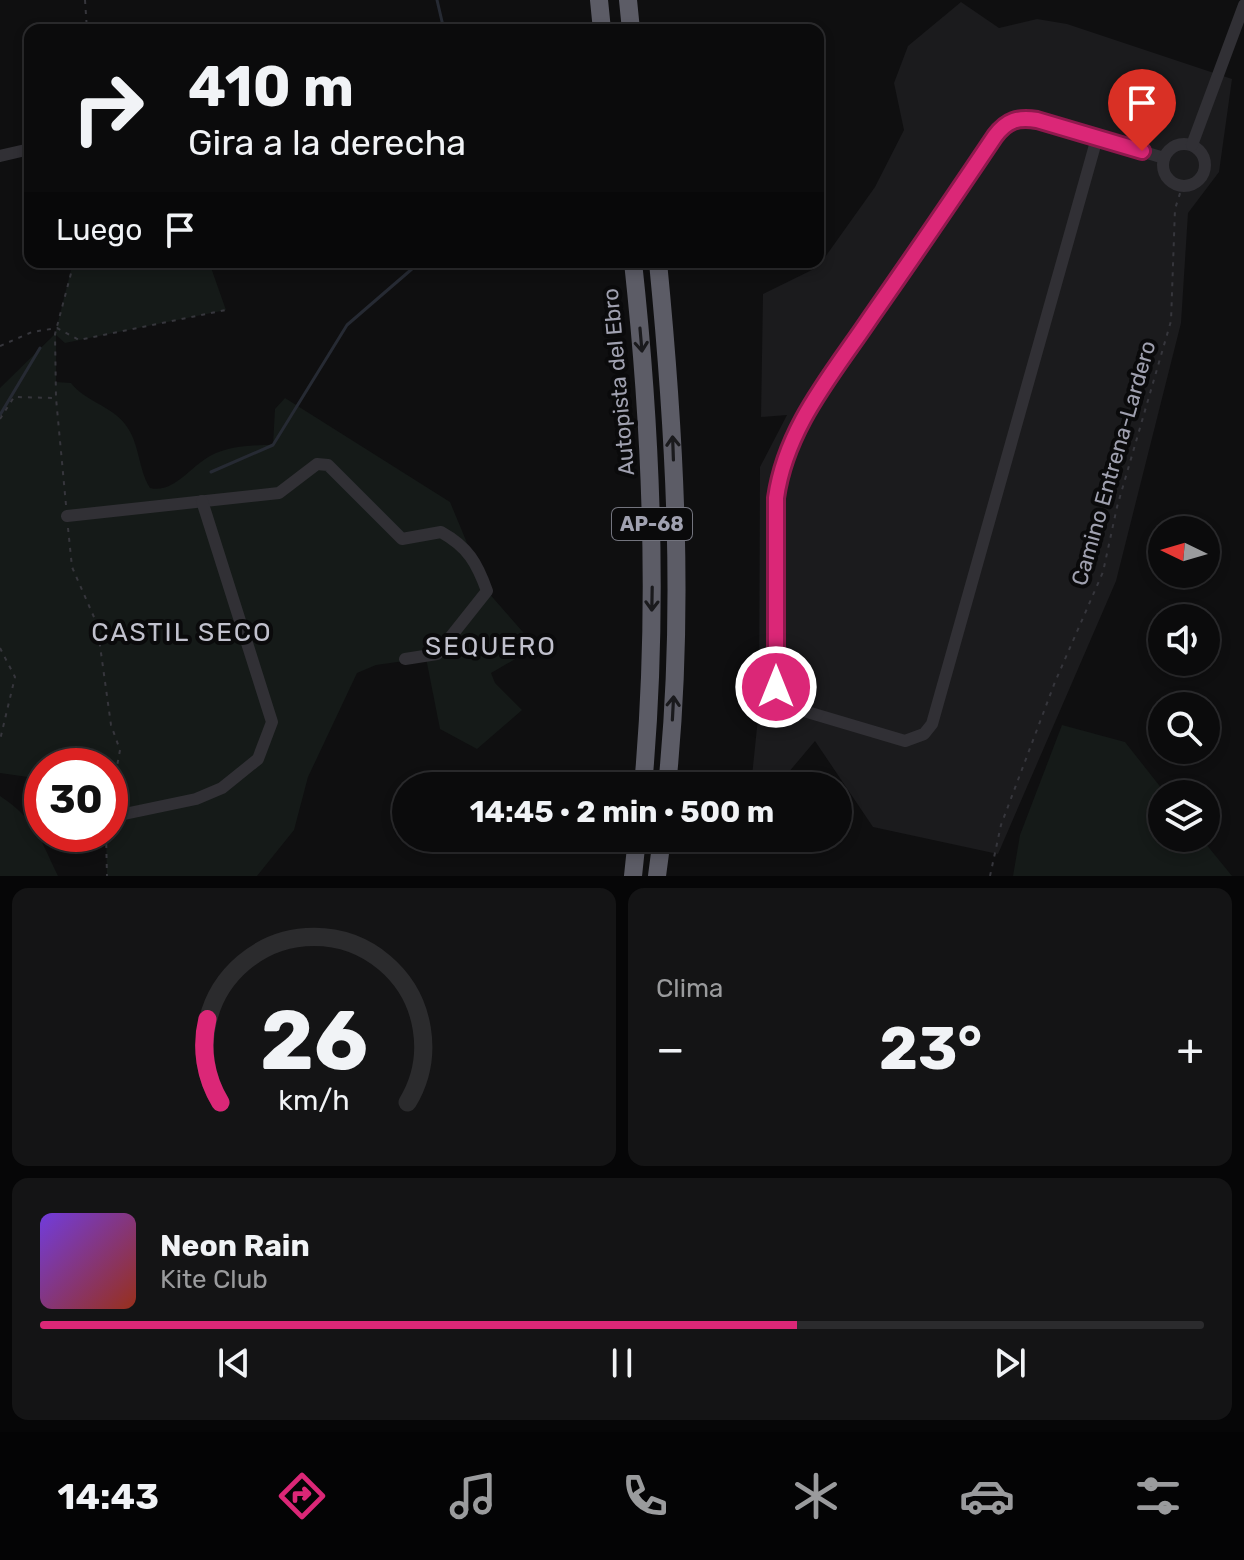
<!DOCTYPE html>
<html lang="es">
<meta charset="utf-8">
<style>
:root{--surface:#0b0b0c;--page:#141415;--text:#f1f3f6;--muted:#9a9b9d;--line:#2b2b2d;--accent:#db2777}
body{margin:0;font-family:Rubik,sans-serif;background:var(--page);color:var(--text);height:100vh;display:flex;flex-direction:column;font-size:30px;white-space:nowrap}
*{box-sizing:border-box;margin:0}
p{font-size:26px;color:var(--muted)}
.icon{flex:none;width:44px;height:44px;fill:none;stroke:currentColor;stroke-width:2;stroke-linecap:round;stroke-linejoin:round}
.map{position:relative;height:876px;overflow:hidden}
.side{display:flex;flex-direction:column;gap:12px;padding:12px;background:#060607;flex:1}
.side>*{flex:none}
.guide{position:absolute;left:24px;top:24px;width:800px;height:244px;border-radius:16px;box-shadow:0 4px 12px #0003,0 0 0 2px var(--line);background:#0b0b0c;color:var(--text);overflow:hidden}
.needle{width:52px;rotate:275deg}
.tools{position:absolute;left:1148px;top:516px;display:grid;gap:16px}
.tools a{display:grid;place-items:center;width:72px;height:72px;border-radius:50%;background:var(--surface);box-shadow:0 4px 12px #0003,0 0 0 2px var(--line);font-size:40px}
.speed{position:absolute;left:24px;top:748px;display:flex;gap:16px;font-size:40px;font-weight:700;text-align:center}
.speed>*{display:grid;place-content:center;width:104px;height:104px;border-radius:50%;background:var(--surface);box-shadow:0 4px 12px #0003,0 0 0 2px var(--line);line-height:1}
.speed .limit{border:12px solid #d22;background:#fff;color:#111}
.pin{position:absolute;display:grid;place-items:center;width:68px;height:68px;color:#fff;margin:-82px -34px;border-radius:50% 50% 50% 0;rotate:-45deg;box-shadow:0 0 8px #0007}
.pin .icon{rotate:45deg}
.me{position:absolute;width:88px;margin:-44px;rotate:0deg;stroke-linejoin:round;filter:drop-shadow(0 0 6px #0008)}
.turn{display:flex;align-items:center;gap:28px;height:168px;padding:0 32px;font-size:36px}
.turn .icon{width:104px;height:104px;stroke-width:2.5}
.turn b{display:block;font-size:56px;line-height:68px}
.then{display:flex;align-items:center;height:76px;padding:0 32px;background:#0003;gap:16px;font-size:30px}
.big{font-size:60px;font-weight:700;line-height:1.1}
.side .widget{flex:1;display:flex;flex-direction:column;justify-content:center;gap:12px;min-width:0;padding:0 28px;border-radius:16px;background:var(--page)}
.side .dial{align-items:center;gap:0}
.dial svg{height:208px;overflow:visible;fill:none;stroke:var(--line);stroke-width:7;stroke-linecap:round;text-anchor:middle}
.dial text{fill:var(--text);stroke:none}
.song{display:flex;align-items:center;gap:24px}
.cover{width:96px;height:96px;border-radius:12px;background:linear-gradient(135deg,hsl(260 70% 55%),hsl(10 70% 35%))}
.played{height:8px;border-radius:4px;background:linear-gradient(90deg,var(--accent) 65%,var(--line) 65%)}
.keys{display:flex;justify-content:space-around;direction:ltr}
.heat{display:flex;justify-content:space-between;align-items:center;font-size:44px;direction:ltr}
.side .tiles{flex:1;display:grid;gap:12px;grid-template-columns:1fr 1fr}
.widget:last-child{grid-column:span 2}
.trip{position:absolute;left:392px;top:772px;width:460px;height:80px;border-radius:40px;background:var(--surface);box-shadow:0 4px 12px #0003,0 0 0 2px var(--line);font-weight:700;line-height:80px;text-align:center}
.tabs{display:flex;height:128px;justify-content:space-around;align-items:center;background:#040405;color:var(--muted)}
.tabs .icon{width:56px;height:56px}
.tabs .active{color:var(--accent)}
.tabs b{font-size:36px;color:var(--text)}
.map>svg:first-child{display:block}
</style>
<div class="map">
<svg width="1244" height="876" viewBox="0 0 1244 876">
<rect width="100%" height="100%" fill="#0f0f10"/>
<path fill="#1b1b1d" d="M 961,2 L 999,28 L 1037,19 L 1067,24 L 1232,79 L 1219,172 L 1188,213 L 1181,323 L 1116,581 L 998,854 L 873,827 L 815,741 L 777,786 L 751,786 L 759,708 L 760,467 L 787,415 L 761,417 L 763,294 L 818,267 L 875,187 L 904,130 L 894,83 L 908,46 Z"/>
<g fill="#151a18">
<path d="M 73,262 L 209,262 L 226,310 L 65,343 L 56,335 L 56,382 L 71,383 C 86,402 110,405 125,424 C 140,443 138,469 150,488 C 173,494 190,467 210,456 C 229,446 251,445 273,445 L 275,409 L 285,398 L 450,502 L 487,591 L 536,647 L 491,673 L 495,683 L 522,710 L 477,749 L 440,729 L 426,658 L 376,665 L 357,673 L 308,777 L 294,830 L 257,876 L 107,876 L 106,834 L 110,834 L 110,806 L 117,784 L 110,775 L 110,766 L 42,766 L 42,779 L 0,773 L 0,388 L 55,334 Z"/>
<path d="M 1062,725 L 1125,742 L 1166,794 L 1162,794 L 1162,838 L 1201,838 L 1232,876 L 1013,876 L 1020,835 Z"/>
<path d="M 0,796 C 34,818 41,840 58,876 L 0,876 Z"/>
</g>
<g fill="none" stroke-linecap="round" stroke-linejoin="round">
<g stroke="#262a33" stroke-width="3">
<path d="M 437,0 L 444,30"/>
<path d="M 0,415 L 40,348"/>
<path d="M 211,472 L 273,445 L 347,325 L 420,262"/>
</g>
<g stroke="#36363c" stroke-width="2" stroke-dasharray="4 6" stroke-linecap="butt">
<path d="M 85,0 L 87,30"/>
<path d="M 0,346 L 32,332 L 57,328 L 79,340 L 226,310"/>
<path d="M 0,419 L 14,397 L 55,398"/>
<path d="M 66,505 L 56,398 L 55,334 L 74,262"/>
<path d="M 68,528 L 72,567 L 97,624 L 111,725 L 120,750 L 110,804"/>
<path d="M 0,648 L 15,677 L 0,740"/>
<path d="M 106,834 L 107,876"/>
<path d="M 990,876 L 1001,825 L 1055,682 L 1103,572 L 1117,507 L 1171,321 L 1175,209 L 1182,187"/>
</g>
<g stroke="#313035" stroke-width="12">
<path d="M 1097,138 L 932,724 L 924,734 L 905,741 L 787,706 L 780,701 L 776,687 L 776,498 L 780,470 L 798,424 L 995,136 C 1007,120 1018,117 1037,120 L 1164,158"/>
<circle cx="1184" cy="165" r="21"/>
<path d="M 1192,145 L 1244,5"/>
<path d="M 0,156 L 30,149"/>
<path d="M 67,516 L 279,493 L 317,464 L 328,465 L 402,539 L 441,532 C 468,547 477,563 487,591 L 437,654 L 405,659"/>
<path d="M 110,817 L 196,799 L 222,788 L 258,759 L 272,722 L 202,501"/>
</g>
<g stroke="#5c5c66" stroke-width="18">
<path d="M 599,0 L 602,30"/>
<path d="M 628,0 L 631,30"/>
<path d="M 633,262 C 652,436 659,611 643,786"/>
<path d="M 658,262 C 675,436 685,612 667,786"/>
<path d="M 633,876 L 637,838"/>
<path d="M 657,876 L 662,838"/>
</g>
</g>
<defs><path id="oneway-shaft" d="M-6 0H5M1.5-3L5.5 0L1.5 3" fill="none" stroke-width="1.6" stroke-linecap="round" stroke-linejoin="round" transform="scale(2)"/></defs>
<g stroke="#1a1a1d">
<use href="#oneway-shaft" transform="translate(641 340) rotate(85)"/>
<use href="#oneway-shaft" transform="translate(673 448) rotate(-92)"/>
<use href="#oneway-shaft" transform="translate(652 599) rotate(91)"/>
<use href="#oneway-shaft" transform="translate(673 708) rotate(-87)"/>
</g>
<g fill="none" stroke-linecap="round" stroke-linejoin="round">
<g stroke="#8e194d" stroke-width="20">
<path id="route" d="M 776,687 L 776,498 C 786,427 832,375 871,317 C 913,257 954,197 995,136 C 1007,120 1018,117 1037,120 L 1142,151"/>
</g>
<use href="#route" stroke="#db2777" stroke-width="14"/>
</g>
<g text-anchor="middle" stroke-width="8" stroke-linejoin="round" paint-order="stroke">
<rect fill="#0a0a0b" stroke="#73747e" stroke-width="2" x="612" y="508" width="80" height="32" rx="6"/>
<g font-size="20" font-weight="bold" fill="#a0a1b0">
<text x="652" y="531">AP-68</text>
</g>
<g font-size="22" fill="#a0a1b0" stroke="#0a0a0b">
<text transform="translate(618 382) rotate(-95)" y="8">Autopista del Ebro</text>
<text transform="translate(1113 463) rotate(-74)" y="8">Camino Entrena-Lardero</text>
</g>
<g font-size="26" letter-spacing="2" fill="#c1c1cd" stroke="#0a0a0b">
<text x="182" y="641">CASTIL SECO</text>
<text x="491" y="655">SEQUERO</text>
</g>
</g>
</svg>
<div class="tools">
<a><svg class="needle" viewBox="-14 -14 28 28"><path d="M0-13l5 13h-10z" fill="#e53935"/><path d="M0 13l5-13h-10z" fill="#9a9b9d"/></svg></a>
<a><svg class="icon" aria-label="sound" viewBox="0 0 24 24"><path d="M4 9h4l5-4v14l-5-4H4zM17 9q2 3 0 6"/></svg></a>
<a><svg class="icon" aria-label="search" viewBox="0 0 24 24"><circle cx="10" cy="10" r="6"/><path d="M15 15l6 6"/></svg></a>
<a><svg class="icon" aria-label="layers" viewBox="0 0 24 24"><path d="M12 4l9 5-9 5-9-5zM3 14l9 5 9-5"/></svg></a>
</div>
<div class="speed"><div class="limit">30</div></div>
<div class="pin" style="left:1142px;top:151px;background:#d93025"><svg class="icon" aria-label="arrive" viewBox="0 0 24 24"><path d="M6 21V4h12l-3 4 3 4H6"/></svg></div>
<svg class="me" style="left:776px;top:687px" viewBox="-20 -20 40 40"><circle r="17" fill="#db2777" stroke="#fff" stroke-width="3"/><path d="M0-11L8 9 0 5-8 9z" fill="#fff"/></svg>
<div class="trip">14:45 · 2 min · 500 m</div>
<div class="guide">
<div class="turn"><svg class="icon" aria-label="right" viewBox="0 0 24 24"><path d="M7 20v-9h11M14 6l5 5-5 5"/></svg><div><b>410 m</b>Gira a la derecha</div></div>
<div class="then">Luego<svg class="icon" aria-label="arrive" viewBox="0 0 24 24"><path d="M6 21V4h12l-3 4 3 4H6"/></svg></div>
</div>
</div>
<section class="side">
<div class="tiles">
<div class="widget dial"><svg viewBox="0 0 100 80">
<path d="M14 69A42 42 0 1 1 86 69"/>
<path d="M14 69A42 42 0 0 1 9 37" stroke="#db2777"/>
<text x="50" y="56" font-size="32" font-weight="700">26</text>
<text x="50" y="72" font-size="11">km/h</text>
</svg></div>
<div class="widget"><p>Clima</p>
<div class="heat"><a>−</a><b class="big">23°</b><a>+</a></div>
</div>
<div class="widget">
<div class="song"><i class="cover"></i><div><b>Neon Rain</b><p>Kite Club</p></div></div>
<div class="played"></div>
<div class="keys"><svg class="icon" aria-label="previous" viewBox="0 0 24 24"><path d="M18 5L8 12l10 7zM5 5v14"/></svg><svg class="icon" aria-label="pause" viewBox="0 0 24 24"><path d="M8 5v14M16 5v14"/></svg><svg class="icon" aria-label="next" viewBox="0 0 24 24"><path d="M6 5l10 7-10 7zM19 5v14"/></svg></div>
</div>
</div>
</section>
<nav class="tabs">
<b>14:43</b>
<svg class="icon active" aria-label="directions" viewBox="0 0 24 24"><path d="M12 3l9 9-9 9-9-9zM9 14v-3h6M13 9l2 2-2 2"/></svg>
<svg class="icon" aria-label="music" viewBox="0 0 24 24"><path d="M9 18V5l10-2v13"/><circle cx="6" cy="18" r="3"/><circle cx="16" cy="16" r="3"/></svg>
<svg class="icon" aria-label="phone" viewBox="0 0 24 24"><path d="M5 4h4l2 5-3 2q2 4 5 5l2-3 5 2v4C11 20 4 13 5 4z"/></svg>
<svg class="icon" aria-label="climate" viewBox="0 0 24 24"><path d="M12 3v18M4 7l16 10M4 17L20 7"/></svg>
<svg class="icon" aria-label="car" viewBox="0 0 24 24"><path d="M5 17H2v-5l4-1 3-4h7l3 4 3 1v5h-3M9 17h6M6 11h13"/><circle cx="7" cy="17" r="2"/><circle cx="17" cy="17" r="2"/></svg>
<svg class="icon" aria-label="filters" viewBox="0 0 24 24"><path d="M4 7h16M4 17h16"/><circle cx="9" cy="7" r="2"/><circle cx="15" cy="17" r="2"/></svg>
</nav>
